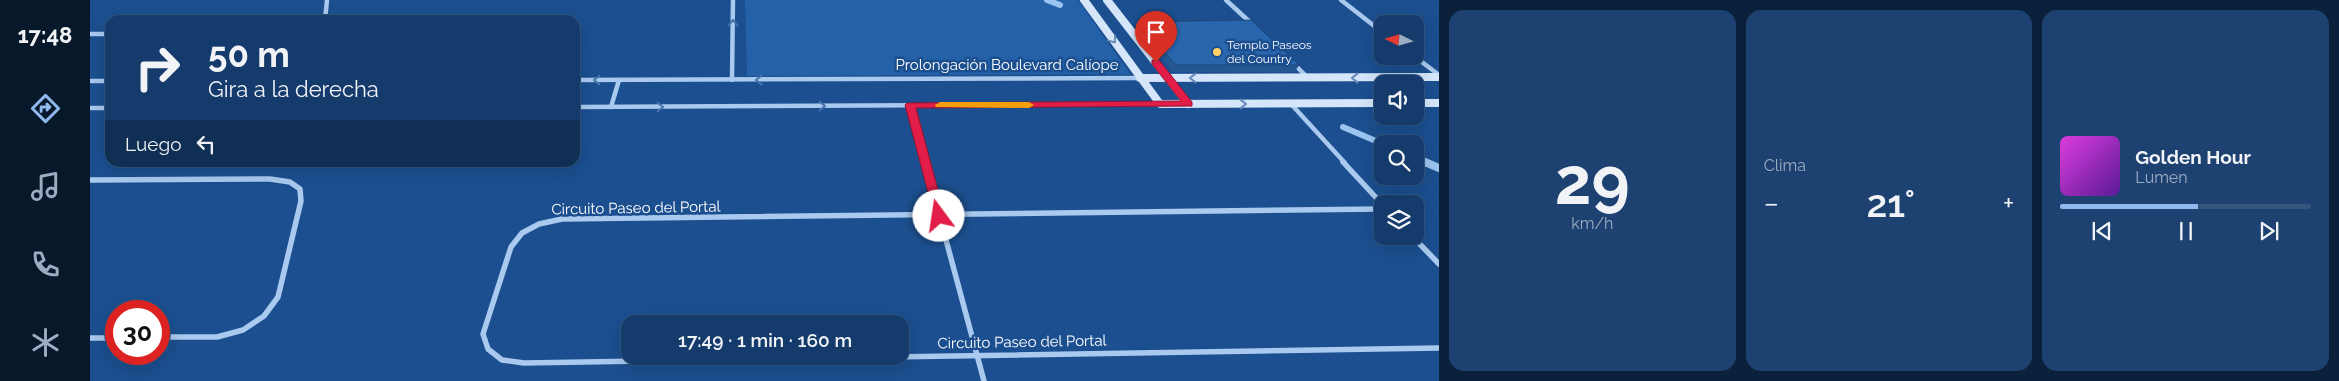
<!DOCTYPE html>
<html lang="es">
<meta charset="utf-8">
<style>
:root{--surface:#143b6b;--page:#1d4271;--text:#f1f3f6;--muted:#9dadc1;--line:#33557e;--accent:#90b9f0}
body{margin:0;font-family:Raleway,sans-serif;background:var(--page);color:var(--text);height:100vh;display:flex;flex-direction:column;font-size:19px;white-space:nowrap}
*{box-sizing:border-box;margin:0}
p{font-size:16px;color:var(--muted)}
.icon{flex:none;width:28px;height:28px;fill:none;stroke:currentColor;stroke-width:2;stroke-linecap:round;stroke-linejoin:round}
.map{position:relative;flex:1;overflow:hidden}
.panel{display:flex;flex-direction:column;gap:10px;padding:10px;background:#0b203b;width:900px}
.panel>*{flex:none}
.hud{position:absolute;left:15px;top:15px;width:475px;height:152px;border-radius:15px;box-shadow:0 5px 20px #0002,0 0 0 1px var(--line);background:#143b6b;color:var(--text);overflow:hidden}
.needle{width:32px;rotate:275deg}
.fabs{position:absolute;left:1284px;top:15px;display:grid;gap:10px}
.fabs a{display:grid;place-items:center;width:50px;height:50px;border-radius:10px;background:var(--surface);box-shadow:0 5px 20px #0002,0 0 0 1px var(--line);font-size:25px}
.speed{position:absolute;left:15px;top:300px;display:flex;gap:10px;font-size:25px;font-weight:700;text-align:center}
.speed>*{display:grid;place-content:center;width:65px;height:65px;border-radius:50%;background:var(--surface);box-shadow:0 5px 20px #0002,0 0 0 1px var(--line);line-height:1}
.speed .limit{border:8px solid #d22;background:#fff;color:#111}
.pin{position:absolute;display:grid;place-items:center;width:42px;height:42px;color:#fff;margin:-51px -21px;border-radius:50% 50% 50% 0;rotate:-45deg;box-shadow:0 0 5px #0007}
.pin .icon{rotate:45deg}
.me{position:absolute;width:55px;margin:-28px;rotate:346deg;stroke-linejoin:round;filter:drop-shadow(0 0 4px #0008)}
.turn{display:flex;align-items:center;gap:18px;height:105px;padding:0 20px;font-size:22px}
.turn .icon{width:65px;height:65px;stroke-width:2.5}
.turn b{display:block;font-size:35px;line-height:42px}
.then{display:flex;align-items:center;height:48px;padding:0 20px;background:#0003;gap:10px;font-size:19px}
.big{font-size:38px;font-weight:600;line-height:1.1}
.panel .card{flex:1;display:flex;flex-direction:column;justify-content:center;gap:8px;min-width:0;padding:0 18px;border-radius:15px;background:var(--page)}
.panel .dial{align-items:center;gap:0}
.dial b{font-size:65px;line-height:1}
.song{display:flex;align-items:center;gap:15px}
.cover{width:60px;height:60px;border-radius:8px;background:linear-gradient(135deg,hsl(300 70% 55%),hsl(270 70% 35%))}
.played{height:5px;border-radius:2px;background:linear-gradient(90deg,var(--accent) 55%,var(--line) 55%)}
.keys{display:flex;justify-content:space-around;direction:ltr}
.heat{display:flex;justify-content:space-between;align-items:center;font-size:28px;direction:ltr}
.panel .tiles{flex:1;display:grid;gap:10px;grid-template-columns:repeat(3,1fr)}
.trip{position:absolute;left:531px;top:315px;width:288px;height:50px;border-radius:15px;background:var(--surface);box-shadow:0 5px 20px #0002,0 0 0 1px var(--line);font-weight:600;line-height:50px;text-align:center}
main{display:flex;flex:1;min-height:0}
.tabs{display:flex;flex-direction:column;width:90px;justify-content:space-around;align-items:center;background:#08182b;color:var(--muted)}
.tabs .icon{width:35px;height:35px}
.tabs .active{color:var(--accent)}
.tabs b{font-size:22px;color:var(--text)}
.map>svg:first-child{display:block}
</style>
<main>
<nav class="tabs">
<b>17:48</b>
<svg class="icon active" aria-label="directions" viewBox="0 0 24 24"><path d="M12 3l9 9-9 9-9-9zM9 14v-3h6M13 9l2 2-2 2"/></svg>
<svg class="icon" aria-label="music" viewBox="0 0 24 24"><path d="M9 18V5l10-2v13"/><circle cx="6" cy="18" r="3"/><circle cx="16" cy="16" r="3"/></svg>
<svg class="icon" aria-label="phone" viewBox="0 0 24 24"><path d="M5 4h4l2 5-3 2q2 4 5 5l2-3 5 2v4C11 20 4 13 5 4z"/></svg>
<svg class="icon" aria-label="climate" viewBox="0 0 24 24"><path d="M12 3v18M4 7l16 10M4 17L20 7"/></svg>
</nav>
<div class="map">
<svg width="1349" height="381" viewBox="0 0 1349 381">
<rect width="100%" height="100%" fill="#1b4f8f"/>
<path fill="#2461a8" d="M 655,0 L 988,0 L 1040,74 L 657,76 Z"/>
<g fill="none" stroke-linecap="round" stroke-linejoin="round">
<g stroke="#9cc4f0" stroke-width="6">
<path d="M 957,0 L 970,5"/>
<path d="M 1253,127 L 1293,144"/>
<path d="M 1325,157 L 1338,163"/>
</g>
<path stroke="#9cc4f0" stroke-width="8" d="M 1335,162 L 1349,168"/>
<g stroke="#a9c9ee" stroke-width="4.5">
<path d="M 1136,0 L 1162,24"/>
<path d="M 1251,0 L 1292,32"/>
<path d="M 235,20 L 237,0"/>
<path d="M 0,34 L 20,34"/>
<path d="M 1324,56 L 1349,75"/>
<path d="M 1204,64 L 1218,78"/>
<path d="M 485,80 L 1050,78"/>
<path d="M 642,80 L 643,0"/>
<path d="M 0,81 L 20,81"/>
<path d="M 1201,104 L 1255,163"/>
<path d="M 820,105 L 836,163"/>
<path d="M 485,107 L 1070,104"/>
<path d="M 521,107 L 529,80"/>
<path d="M 0,108 L 20,108"/>
</g>
<g stroke="#a9c9ee" stroke-width="5.5">
<path d="M 835,162 L 894,381"/>
<path d="M 1253,162 L 1292,204"/>
<path d="M 0,180 L 180,179 L 200,182 L 210,189 L 211,201 L 188,297 L 174,316 L 153,330 L 127,337 L 69,337"/>
<path d="M 1292,209 L 472,219 L 449,224 L 432,233 L 421,247 L 393,334 L 398,349 L 412,360 L 434,363 L 1349,348"/>
<path d="M 1322,236 L 1349,264"/>
<path d="M 0,338 L 26,338"/>
</g>
<g stroke="#d6e6fa" stroke-width="8">
<path d="M 994,0 L 1070,104 L 1292,103"/>
<path d="M 1017,0 L 1098,104"/>
<path d="M 1050,78 L 1349,77"/>
<path d="M 1325,103 L 1349,103"/>
</g>
</g>
<path fill="#245895" d="M 1049,22 L 1209,65 L 1205,72 L 1083,72 L 1046,28 Z"/>
<path fill="#2a66ad" stroke="#1d4779" d="M 1161,20 L 1209,65 L 1086,65 L 1049,22 Z"/>
<defs><path id="oneway-chevron" d="M-2-3.5L2.5 0L-2 3.5" fill="none" stroke-width="1.6" stroke-linecap="round" stroke-linejoin="round" transform="scale(1.25)"/></defs>
<g stroke="#4674ac">
<use href="#oneway-chevron" transform="translate(643 23) rotate(-89)"/>
<use href="#oneway-chevron" transform="translate(507 80) rotate(-180)"/>
<use href="#oneway-chevron" transform="translate(669 80) rotate(180)"/>
<use href="#oneway-chevron" transform="translate(732 106)"/>
<use href="#oneway-chevron" transform="translate(570 107)"/>
</g>
<g stroke="#668bba">
<use href="#oneway-chevron" transform="translate(1023 40) rotate(54)"/>
<use href="#oneway-chevron" transform="translate(1103 78) rotate(180)"/>
<use href="#oneway-chevron" transform="translate(1265 78) rotate(180)"/>
<use href="#oneway-chevron" transform="translate(1153 104)"/>
</g>
<path fill="#e11d48" stroke="#92132f" d="M 1062,60 L 1069,60 L 1102,102 L 1102,106 L 826,108 L 855,216 L 849,220 L 845,219 L 815,105 L 817,103 L 1091,101 L 1062,64 Z"/>
<path fill="#f59e0b" d="M 850,102 L 939,102 L 944,105 L 939,108 L 846,107 L 845,105 Z"/>
<circle fill="#ffd166" stroke="#1b4f8f" stroke-width="2" cx="1127" cy="52" r="5"/>
<g text-anchor="middle" stroke-width="5" stroke-linejoin="round" paint-order="stroke">
<g font-size="12" fill="#fff" stroke="#1b4f8f" text-anchor="start">
<text x="1137" y="49">Templo Paseos<tspan x="1137" dy="14">del Country</tspan></text>
</g>
<g font-size="15" fill="#fff" stroke="#1b4f8f">
<text x="917" y="70">Prolongación Boulevard Calíope</text>
<text transform="translate(546 208) rotate(-1)" y="5">Circuito Paseo del Portal</text>
<text transform="translate(932 342) rotate(-1)" y="5">Circuito Paseo del Portal</text>
</g>
</g>
</svg>
<div class="fabs">
<a><svg class="needle" viewBox="-14 -14 28 28"><path d="M0-13l5 13h-10z" fill="#e53935"/><path d="M0 13l5-13h-10z" fill="#9dadc1"/></svg></a>
<a><svg class="icon" aria-label="sound" viewBox="0 0 24 24"><path d="M4 9h4l5-4v14l-5-4H4zM17 9q2 3 0 6"/></svg></a>
<a><svg class="icon" aria-label="search" viewBox="0 0 24 24"><circle cx="10" cy="10" r="6"/><path d="M15 15l6 6"/></svg></a>
<a><svg class="icon" aria-label="layers" viewBox="0 0 24 24"><path d="M12 4l9 5-9 5-9-5zM3 14l9 5 9-5"/></svg></a>
</div>
<div class="speed"><div class="limit">30</div></div>
<div class="pin" style="left:1066px;top:62px;background:#d93025"><svg class="icon" aria-label="arrive" viewBox="0 0 24 24"><path d="M6 21V4h12l-3 4 3 4H6"/></svg></div>
<svg class="me" style="left:849px;top:216px" viewBox="-20 -20 40 40"><circle r="19" fill="#fff"/><path d="M0-13L10 11 0 6-10 11z" fill="#e11d48"/></svg>
<div class="trip">17:49 · 1 min · 160 m</div>
<div class="hud">
<div class="turn"><svg class="icon" aria-label="right" viewBox="0 0 24 24"><path d="M7 20v-9h11M14 6l5 5-5 5"/></svg><div><b>50 m</b>Gira a la derecha</div></div>
<div class="then">Luego<svg class="icon" aria-label="left" viewBox="0 0 24 24"><path d="M17 20v-9H6M10 6l-5 5 5 5"/></svg></div>
</div>
</div>
<section class="panel">
<div class="tiles">
<div class="card dial"><b>29</b><p>km/h</p></div>
<div class="card"><p>Clima</p>
<div class="heat"><a>−</a><b class="big">21°</b><a>+</a></div>
</div>
<div class="card">
<div class="song"><i class="cover"></i><div><b>Golden Hour</b><p>Lumen</p></div></div>
<div class="played"></div>
<div class="keys"><svg class="icon" aria-label="previous" viewBox="0 0 24 24"><path d="M18 5L8 12l10 7zM5 5v14"/></svg><svg class="icon" aria-label="pause" viewBox="0 0 24 24"><path d="M8 5v14M16 5v14"/></svg><svg class="icon" aria-label="next" viewBox="0 0 24 24"><path d="M6 5l10 7-10 7zM19 5v14"/></svg></div>
</div>
</div>
</section>
</main>
